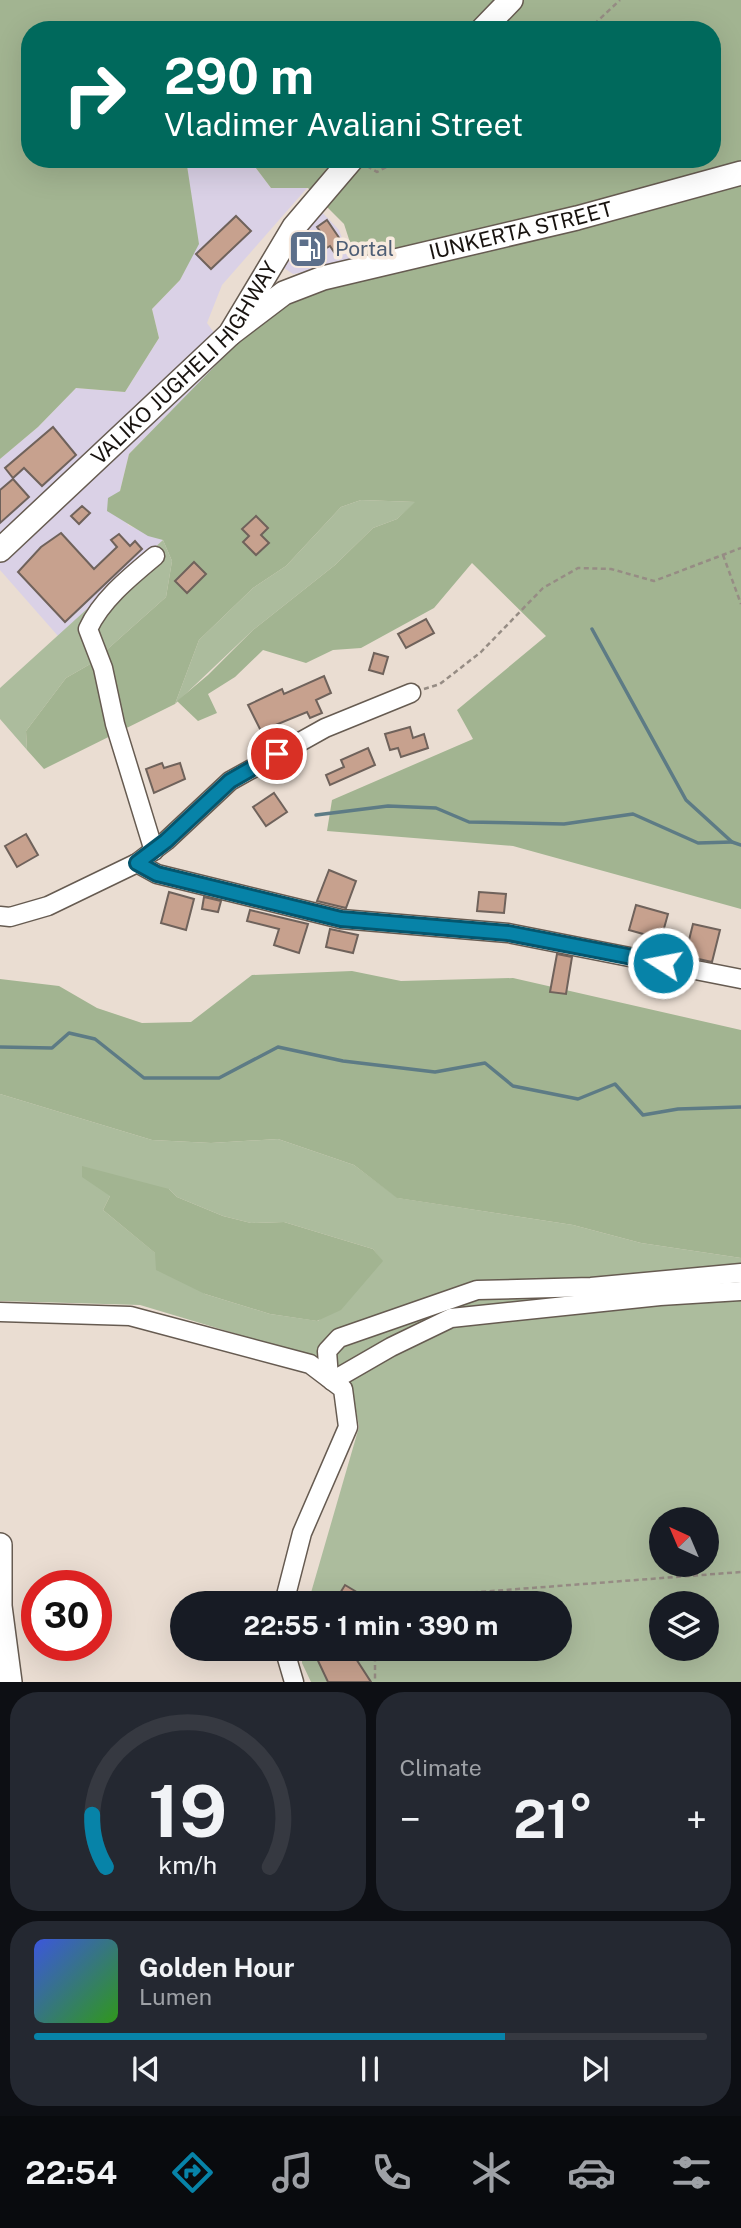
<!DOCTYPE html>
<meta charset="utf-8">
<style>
:root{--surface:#171b24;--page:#242831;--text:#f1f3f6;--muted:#9ea1a6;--line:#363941;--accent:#0783a8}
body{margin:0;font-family:"Public Sans",sans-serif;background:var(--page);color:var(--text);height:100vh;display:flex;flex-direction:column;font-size:26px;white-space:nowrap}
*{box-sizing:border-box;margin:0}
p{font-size:23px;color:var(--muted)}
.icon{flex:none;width:38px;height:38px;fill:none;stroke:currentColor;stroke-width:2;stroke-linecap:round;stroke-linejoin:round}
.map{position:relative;height:1682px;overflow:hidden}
.details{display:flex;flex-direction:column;gap:10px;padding:10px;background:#0d0f14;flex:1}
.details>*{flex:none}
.banner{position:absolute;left:21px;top:21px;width:700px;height:147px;border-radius:28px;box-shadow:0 7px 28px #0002;background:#00695c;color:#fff;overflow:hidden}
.needle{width:46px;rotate:316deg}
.tools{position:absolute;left:649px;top:1507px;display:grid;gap:14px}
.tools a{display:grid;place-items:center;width:70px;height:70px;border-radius:50%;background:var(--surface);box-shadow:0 7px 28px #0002;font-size:35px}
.speed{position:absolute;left:21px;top:1570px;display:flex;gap:14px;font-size:35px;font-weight:700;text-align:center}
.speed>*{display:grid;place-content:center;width:91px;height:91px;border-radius:50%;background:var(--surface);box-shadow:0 7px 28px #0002;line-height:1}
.speed .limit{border:10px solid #d22;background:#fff;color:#111}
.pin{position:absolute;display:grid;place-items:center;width:60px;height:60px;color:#fff;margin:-30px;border:4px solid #fff;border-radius:50%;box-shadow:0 2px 7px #0007}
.me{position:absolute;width:77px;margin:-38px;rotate:281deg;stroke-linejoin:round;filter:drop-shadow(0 0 5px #0008)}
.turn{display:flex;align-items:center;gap:24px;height:147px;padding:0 28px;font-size:32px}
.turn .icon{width:91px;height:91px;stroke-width:2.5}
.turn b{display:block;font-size:49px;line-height:60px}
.big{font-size:52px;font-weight:700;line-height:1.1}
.details .widget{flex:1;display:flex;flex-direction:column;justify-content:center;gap:10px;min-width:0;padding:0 24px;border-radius:28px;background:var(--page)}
.details .dial{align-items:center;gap:0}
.dial svg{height:182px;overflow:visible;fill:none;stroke:var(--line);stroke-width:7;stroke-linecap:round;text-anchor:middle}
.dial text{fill:var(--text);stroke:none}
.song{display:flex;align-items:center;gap:21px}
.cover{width:84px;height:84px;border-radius:10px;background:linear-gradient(135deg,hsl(230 70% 55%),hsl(110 70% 35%))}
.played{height:7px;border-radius:4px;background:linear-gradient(90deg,var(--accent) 70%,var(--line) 70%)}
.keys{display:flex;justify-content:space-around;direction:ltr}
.heat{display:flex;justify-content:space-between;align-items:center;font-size:38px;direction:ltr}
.details .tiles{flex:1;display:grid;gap:10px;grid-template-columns:1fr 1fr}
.widget:last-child{grid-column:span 2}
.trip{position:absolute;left:170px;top:1591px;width:402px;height:70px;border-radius:35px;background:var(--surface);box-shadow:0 7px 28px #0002;font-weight:700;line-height:70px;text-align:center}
.menu{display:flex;height:112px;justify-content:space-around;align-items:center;background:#090b0e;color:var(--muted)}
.menu .icon{width:49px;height:49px}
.menu .current{color:var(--accent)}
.menu b{font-size:32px;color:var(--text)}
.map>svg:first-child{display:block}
</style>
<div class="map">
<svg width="741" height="1682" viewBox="0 0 741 1682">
<rect width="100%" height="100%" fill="#eaddd2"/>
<g fill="#dad1e6">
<path d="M 186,159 L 249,159 L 271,188 L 308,187 L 222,285 L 207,323 L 229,353 L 129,454 L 120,491 L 128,525 L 163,540 L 58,636 L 0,570 L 0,459 L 38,427 L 76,388 L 125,392 L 159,338 L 152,309 L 180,280 L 198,244 Z"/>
<path d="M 318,208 L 339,230 L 351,263 L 293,274 L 284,268 L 283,254 Z"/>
</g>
<g fill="#acbc9d" fill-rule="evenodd">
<path d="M 361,500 L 416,502 L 397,519 L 373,528 L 335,565 L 253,630 L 175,704 L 199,640 L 253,588 L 286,566 L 341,507 Z"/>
<path d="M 163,540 L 172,561 L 166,597 L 92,663 L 66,678 L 26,731 L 27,750 L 0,719 L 0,688 Z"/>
<path d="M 0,1094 L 152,1140 L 211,1143 L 278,1139 L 354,1165 L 398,1198 L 573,1225 L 641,1243 L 741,1258 L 741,1682 L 311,1682 L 302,1663 L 302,1649 L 560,1648 L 560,1603 L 308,1603 L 359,1427 L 351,1384 L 313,1357 L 140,1305 L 0,1301 ZM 169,1189 L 177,1197 L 223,1216 L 251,1223 L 284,1222 L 373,1249 L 382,1261 L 318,1321 L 270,1314 L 205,1294 L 103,1210 L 110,1196 ZM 662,1519 L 707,1519 L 707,1564 L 662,1564 ZM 662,1603 L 707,1603 L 707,1648 L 662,1648 Z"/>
</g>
<g fill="#a2b491">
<path d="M 0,0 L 741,0 L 741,909 L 513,846 L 327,831 L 332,800 L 473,739 L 457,710 L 546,636 L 472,563 L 434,608 L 361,648 L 333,650 L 306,663 L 263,650 L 235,677 L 208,694 L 217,713 L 198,721 L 177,701 L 208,675 L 253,630 L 335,565 L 373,528 L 397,519 L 415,502 L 361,500 L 341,507 L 286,566 L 253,588 L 199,640 L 175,704 L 44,769 L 27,750 L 26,731 L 66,678 L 92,663 L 166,597 L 172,561 L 163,540 L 148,536 L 107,511 L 108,498 L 120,491 L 129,454 L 255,325 L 287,304 L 361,276 L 344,224 L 308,188 L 271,188 L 249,159 L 712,159 L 712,30 L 30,30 L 30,159 L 186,159 L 199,244 L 180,280 L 152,309 L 159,338 L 125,392 L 76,388 L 38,427 L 0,459 Z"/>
<path d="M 352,971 L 401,981 L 513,978 L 741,1030 L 741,1258 L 641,1243 L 573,1225 L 397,1198 L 354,1165 L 278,1139 L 211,1143 L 152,1140 L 0,1094 L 0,979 L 59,986 L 97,1008 L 142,1023 L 191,1022 L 252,975 Z"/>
<path d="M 82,1166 L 169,1189 L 177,1197 L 223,1216 L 251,1223 L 284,1222 L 373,1249 L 383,1261 L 341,1310 L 317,1321 L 270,1314 L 205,1294 L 156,1270 L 155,1253 L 103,1210 L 110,1196 L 82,1177 Z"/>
</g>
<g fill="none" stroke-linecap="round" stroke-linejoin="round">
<g stroke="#5d7b85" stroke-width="3.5">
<path d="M 592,629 L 686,800 L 732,842 L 741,845"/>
<path d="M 316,815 L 388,806 L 436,808 L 469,822 L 564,824 L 633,814 L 698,843 L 732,842"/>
<path d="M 0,1047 L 52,1048 L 69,1033 L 95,1039 L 144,1078 L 219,1078 L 278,1047 L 343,1061 L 435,1072 L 485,1063 L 513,1086 L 578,1099 L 615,1084 L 643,1115 L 678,1109 L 741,1107"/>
</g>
</g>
<g fill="#c7a18e" stroke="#6f625b" stroke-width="2">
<path d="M 236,216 L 251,231 L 211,269 L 196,254 Z"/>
<path d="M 327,220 L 344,245 L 334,252 L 330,246 L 304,261 L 297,261 L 294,255 L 297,249 L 322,234 L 317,227 Z"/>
<path d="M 53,427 L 76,455 L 42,486 L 24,468 L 13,478 L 5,468 Z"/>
<path d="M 13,479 L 29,497 L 0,523 L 0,490 Z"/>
<path d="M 82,506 L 90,513 L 79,524 L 71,516 Z"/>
<path d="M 256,516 L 268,528 L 261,535 L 269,543 L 256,555 L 243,542 L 249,536 L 242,529 Z"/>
<path d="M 61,533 L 94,569 L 117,547 L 111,540 L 119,534 L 130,546 L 135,541 L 142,549 L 65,622 L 18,572 L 41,547 Z"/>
<path d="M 194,562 L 206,574 L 187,593 L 175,581 Z"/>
<path d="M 426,619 L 434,633 L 406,648 L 398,634 Z"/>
<path d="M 374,653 L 388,657 L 383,674 L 369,670 Z"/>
<path d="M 324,676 L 331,693 L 316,700 L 322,713 L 310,718 L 307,712 L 261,731 L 248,705 L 282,689 L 284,694 Z"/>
<path d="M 410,727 L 413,738 L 424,734 L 428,748 L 401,757 L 398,748 L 390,750 L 385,734 Z"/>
<path d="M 368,748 L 375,765 L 330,785 L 326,775 L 344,767 L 341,760 Z"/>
<path d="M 162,763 L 164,768 L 180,763 L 185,779 L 154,793 L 146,769 Z"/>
<path d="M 274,793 L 287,812 L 266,826 L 253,807 Z"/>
<path d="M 26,834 L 38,855 L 17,867 L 5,846 Z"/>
<path d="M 329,870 L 356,881 L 346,908 L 317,901 Z"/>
<path d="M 169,892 L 194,899 L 186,930 L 161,923 Z"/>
<path d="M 479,892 L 506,894 L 504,913 L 477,911 Z"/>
<path d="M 204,897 L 221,901 L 218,912 L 202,909 Z"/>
<path d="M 636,905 L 668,914 L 661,939 L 629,930 Z"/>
<path d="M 250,910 L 308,924 L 299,953 L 274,945 L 279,929 L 247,921 Z"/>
<path d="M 693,924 L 720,930 L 712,962 L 685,956 Z"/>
<path d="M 330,929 L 358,935 L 353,953 L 326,947 Z"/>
<path d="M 557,954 L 572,957 L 566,994 L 550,992 Z"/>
<path d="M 345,1585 L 375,1603 L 334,1603 Z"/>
<path d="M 312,1648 L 349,1648 L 371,1682 L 328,1682 Z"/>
</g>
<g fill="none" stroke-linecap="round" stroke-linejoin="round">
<g stroke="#665b51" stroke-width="21">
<g id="minor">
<path d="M 154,851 L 115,724 L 103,668 L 88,629 C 101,600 131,576 155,556"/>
<path d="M 137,863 L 157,874 L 341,919 L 508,933 L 741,979"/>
<path d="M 0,916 L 10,917 L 48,906 L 137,863 L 166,841 L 230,781 L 325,728 L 411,693"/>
<path d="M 0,1312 L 130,1316 L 310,1364 L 343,1389 L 348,1427 L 302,1533 L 284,1603"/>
<path d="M 329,1378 L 327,1351 L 339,1338 L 477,1290 L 591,1287 L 741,1273"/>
<path d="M 332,1381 L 391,1347 L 451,1318 L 660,1296 L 741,1291"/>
<path d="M 284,1648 L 294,1682"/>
</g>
</g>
<g stroke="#665b51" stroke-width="26">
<g id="major">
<path d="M 482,30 L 511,0"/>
<path id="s1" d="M 230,334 L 284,293 L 323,278 L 577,218 L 741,173"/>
<path id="s2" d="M 0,550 L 230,334 L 294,227 L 352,159"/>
<path d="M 0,1545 L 0,1606 L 10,1682"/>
</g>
</g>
<g stroke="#968c84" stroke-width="2.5" stroke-dasharray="5 3.5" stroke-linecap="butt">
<path d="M 588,30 L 620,0"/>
<path d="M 367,166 L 377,172 L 401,159"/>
<path d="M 723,555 L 741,604"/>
<path d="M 424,689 L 440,684 L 481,652 L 543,588 L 578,568 L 611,569 L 654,581 L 741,548"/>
<path d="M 374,1603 L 374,1600 L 741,1572"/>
<path d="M 375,1648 L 375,1682"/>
</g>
<use href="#minor" stroke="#fff" stroke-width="18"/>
<use href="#major" stroke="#fff" stroke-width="23"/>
</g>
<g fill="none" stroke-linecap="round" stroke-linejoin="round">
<g stroke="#05556d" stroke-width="18">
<path id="route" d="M 277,754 L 230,781 L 166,841 L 137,863 L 157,874 L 341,919 L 508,933 L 663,963"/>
</g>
<use href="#route" stroke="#0783a8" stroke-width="12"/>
</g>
<defs>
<g id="fuel-square" transform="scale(2.0125)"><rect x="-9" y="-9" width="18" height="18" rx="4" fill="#5c6f8a" stroke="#f7eadf"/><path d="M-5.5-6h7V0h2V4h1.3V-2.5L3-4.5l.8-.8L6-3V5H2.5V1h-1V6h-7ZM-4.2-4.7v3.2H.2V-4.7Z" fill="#fff"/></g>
</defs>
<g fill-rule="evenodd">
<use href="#fuel-square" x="308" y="249"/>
</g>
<g text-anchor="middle" stroke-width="7" stroke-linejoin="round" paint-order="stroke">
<g font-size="21" fill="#18130f" stroke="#f7eadf">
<text dy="7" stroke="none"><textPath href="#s1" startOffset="313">IUNKERTA STREET</textPath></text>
<text dy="7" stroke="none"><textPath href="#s2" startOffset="264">VALIKO JUGHELI HIGHWAY</textPath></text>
</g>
<g font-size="21" fill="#4e5e75" stroke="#f7eadf" text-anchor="start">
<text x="335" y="256">Portal</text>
</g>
</g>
</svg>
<div class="tools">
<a><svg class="needle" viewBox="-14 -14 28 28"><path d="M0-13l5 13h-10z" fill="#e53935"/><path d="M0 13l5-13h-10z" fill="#9ea1a6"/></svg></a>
<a><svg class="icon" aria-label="layers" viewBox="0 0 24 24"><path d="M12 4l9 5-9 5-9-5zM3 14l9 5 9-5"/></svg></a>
</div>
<div class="speed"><div class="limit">30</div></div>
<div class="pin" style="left:277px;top:754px;background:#d93025"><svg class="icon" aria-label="arrive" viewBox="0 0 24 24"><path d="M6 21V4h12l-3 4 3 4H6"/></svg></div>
<svg class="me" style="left:663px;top:963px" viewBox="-20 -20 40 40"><circle r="17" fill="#0783a8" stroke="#fff" stroke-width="3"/><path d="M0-11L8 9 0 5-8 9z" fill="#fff"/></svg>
<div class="trip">22:55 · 1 min · 390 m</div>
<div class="banner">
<div class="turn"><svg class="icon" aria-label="right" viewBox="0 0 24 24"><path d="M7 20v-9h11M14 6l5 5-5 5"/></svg><div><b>290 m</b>Vladimer Avaliani Street</div></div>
</div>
</div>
<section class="details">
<div class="tiles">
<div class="widget dial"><svg viewBox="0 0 100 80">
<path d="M14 69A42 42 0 1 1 86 69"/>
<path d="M14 69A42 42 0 0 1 8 46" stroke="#0783a8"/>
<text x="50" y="56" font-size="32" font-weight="700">19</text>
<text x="50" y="72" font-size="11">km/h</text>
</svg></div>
<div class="widget"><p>Climate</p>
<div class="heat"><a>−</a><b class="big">21°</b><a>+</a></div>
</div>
<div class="widget">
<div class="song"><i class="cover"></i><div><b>Golden Hour</b><p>Lumen</p></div></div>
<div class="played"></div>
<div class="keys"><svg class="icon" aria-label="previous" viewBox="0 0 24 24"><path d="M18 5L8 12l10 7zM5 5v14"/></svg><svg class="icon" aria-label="pause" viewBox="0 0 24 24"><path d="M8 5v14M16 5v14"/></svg><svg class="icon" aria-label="next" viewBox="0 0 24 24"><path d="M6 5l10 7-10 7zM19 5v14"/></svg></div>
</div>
</div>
</section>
<nav class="menu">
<b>22:54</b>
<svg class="icon current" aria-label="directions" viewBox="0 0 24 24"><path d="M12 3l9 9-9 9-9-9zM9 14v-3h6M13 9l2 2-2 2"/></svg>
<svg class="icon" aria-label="music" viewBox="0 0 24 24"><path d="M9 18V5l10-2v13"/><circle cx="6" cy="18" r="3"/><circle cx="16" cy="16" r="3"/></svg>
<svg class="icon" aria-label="phone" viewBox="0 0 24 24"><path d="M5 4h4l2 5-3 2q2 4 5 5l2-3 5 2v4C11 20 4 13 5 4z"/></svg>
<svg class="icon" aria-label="climate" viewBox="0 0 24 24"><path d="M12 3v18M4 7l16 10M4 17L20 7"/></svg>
<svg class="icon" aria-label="car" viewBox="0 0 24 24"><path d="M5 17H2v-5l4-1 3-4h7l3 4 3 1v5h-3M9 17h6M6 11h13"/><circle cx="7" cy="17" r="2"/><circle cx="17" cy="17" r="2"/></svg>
<svg class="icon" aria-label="filters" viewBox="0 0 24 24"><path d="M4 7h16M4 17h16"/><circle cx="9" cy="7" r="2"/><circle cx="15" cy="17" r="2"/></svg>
</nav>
